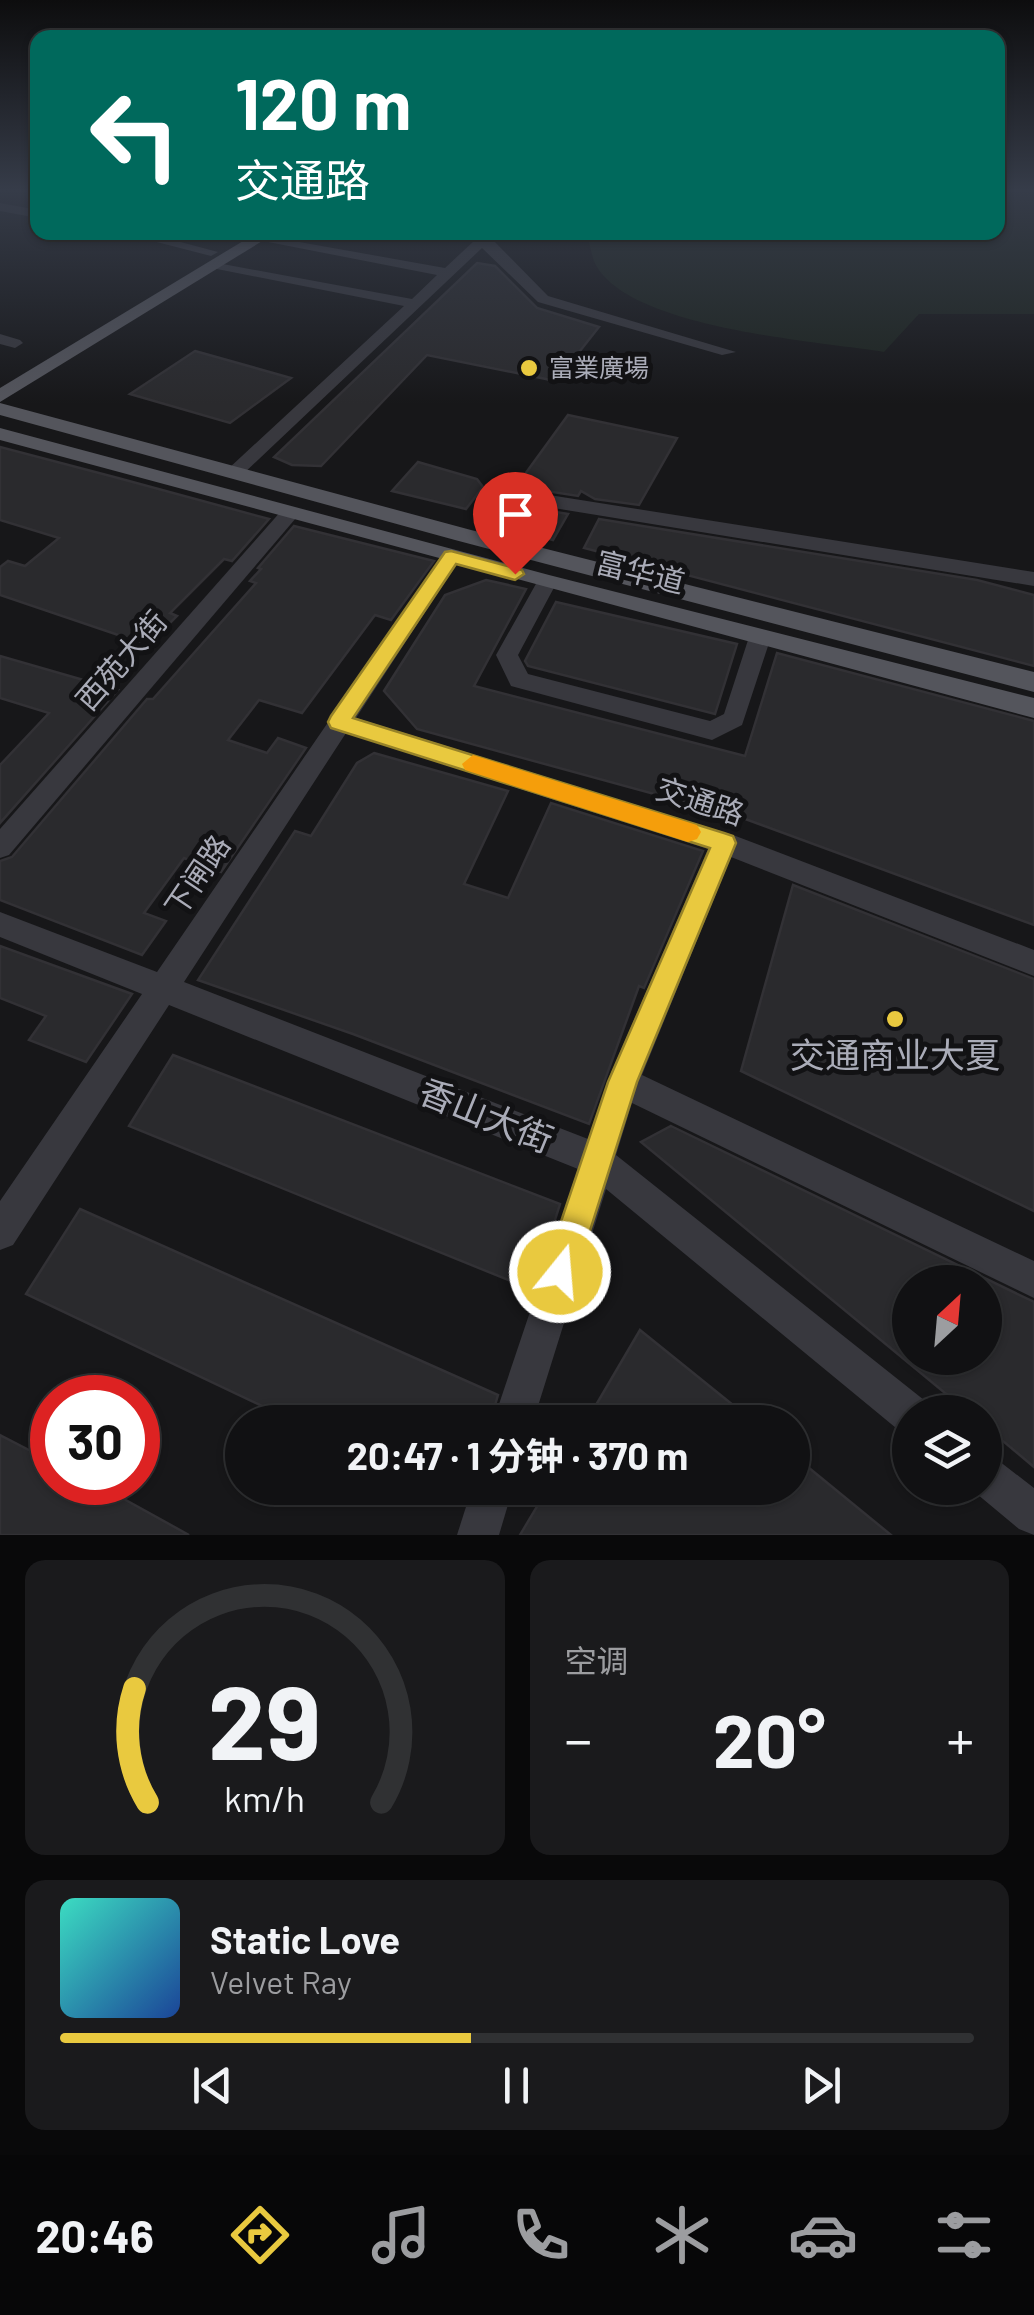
<!DOCTYPE html>
<html lang="zh">
<meta charset="utf-8">
<style>
:root{--surface:#111113;--page:#1a1a1c;--text:#f1f3f6;--muted:#9c9da0;--line:#303133;--accent:#e9c93f}
body{margin:0;font-family:Barlow,"Noto Sans SC",sans-serif;background:var(--page);color:var(--text);height:100vh;display:flex;flex-direction:column;font-size:38px;white-space:nowrap}
*{box-sizing:border-box;margin:0}
p{font-size:32px;color:var(--muted)}
.icon{flex:none;width:55px;height:55px;fill:none;stroke:currentColor;stroke-width:2;stroke-linecap:round;stroke-linejoin:round}
.map{position:relative;height:1535px;overflow:hidden}
.details{display:flex;flex-direction:column;gap:25px;padding:25px;background:#09090a;flex:1}
.details>*{flex:none}
.top-card{position:absolute;left:30px;top:30px;width:975px;height:210px;border-radius:20px;box-shadow:0 2px 8px #0004,0 0 0 2px var(--line);background:#00695c;color:#fff;overflow:hidden}
.needle{width:65px;rotate:26deg}
.buttons{position:absolute;left:892px;top:1265px;display:grid;gap:20px}
.buttons a{display:grid;place-items:center;width:110px;height:110px;border-radius:50%;background:var(--surface);box-shadow:0 2px 8px #0004,0 0 0 2px var(--line);font-size:50px}
.speed{position:absolute;left:30px;top:1375px;display:flex;gap:20px;font-size:50px;font-weight:700;text-align:center}
.speed>*{display:grid;place-content:center;width:130px;height:130px;border-radius:50%;background:var(--surface);box-shadow:0 2px 8px #0004,0 0 0 2px var(--line);line-height:1}
.speed .limit{border:15px solid #d22;background:#fff;color:#111}
.pin{position:absolute;display:grid;place-items:center;width:85px;height:85px;color:#fff;margin:-102px -42px;border-radius:50% 50% 50% 0;rotate:-45deg;box-shadow:0 0 10px #0007}
.pin .icon{rotate:45deg}
.me{position:absolute;width:110px;margin:-55px;rotate:17deg;stroke-linejoin:round;filter:drop-shadow(0 0 8px #0008)}
.turn{display:flex;align-items:center;gap:35px;height:210px;padding:0 40px;font-size:45px}
.turn .icon{width:130px;height:130px;stroke-width:2.5}
.turn b{display:block;font-size:70px;line-height:85px}
.big{font-size:75px;font-weight:700;line-height:1.1}
.details .card{flex:1;display:flex;flex-direction:column;justify-content:center;gap:15px;min-width:0;padding:0 35px;border-radius:20px;background:var(--page)}
.details .dial{align-items:center;gap:0}
.dial svg{height:260px;overflow:visible;fill:none;stroke:var(--line);stroke-width:7;stroke-linecap:round;text-anchor:middle}
.dial text{fill:var(--text);stroke:none}
.song{display:flex;align-items:center;gap:30px}
.cover{width:120px;height:120px;border-radius:15px;background:linear-gradient(135deg,hsl(170 70% 55%),hsl(220 70% 35%))}
.played{height:10px;border-radius:5px;background:linear-gradient(90deg,var(--accent) 45%,var(--line) 45%)}
.keys{display:flex;justify-content:space-around;direction:ltr}
.heat{display:flex;justify-content:space-between;align-items:center;font-size:55px;direction:ltr}
.details .tiles{flex:1;display:grid;gap:25px;grid-template-columns:1fr 1fr}
.card:last-child{grid-column:span 2}
.trip{position:absolute;left:225px;top:1405px;width:585px;height:100px;border-radius:50px;background:var(--surface);box-shadow:0 2px 8px #0004,0 0 0 2px var(--line);font-weight:700;line-height:100px;text-align:center}
.tab-bar{display:flex;height:160px;justify-content:space-around;align-items:center;background:#070708;color:var(--muted)}
.tab-bar .icon{width:70px;height:70px}
.tab-bar .selected{color:var(--accent)}
.tab-bar b{font-size:45px;color:var(--text)}
.map>svg:first-child{display:block}
</style>
<div class="map">
<svg width="1034" height="1535" viewBox="0 0 1034 1535">
<rect width="100%" height="100%" fill="#171719"/>
<path fill="#1d241f" d="M 998,189 L 1034,189 L 1034,314 L 919,314 L 884,352 C 815,341 635,329 597,267 C 592,259 590,246 588,237 L 592,232 L 998,232 Z"/>
<g fill="#2a2a2d" stroke="#323135" stroke-width="2.5" fill-rule="evenodd">
<path d="M 477,263 L 495,266 L 537,308 L 599,327 L 556,381 L 427,355 L 321,466 L 292,465 L 274,457 Z"/>
<path d="M 195,351 L 291,378 L 230,423 L 130,394 Z"/>
<path d="M 568,415 L 677,438 L 639,505 L 595,499 L 581,491 L 578,496 L 540,490 L 542,487 L 520,481 Z"/>
<path d="M 0,447 L 118,478 L 269,519 L 232,561 L 224,559 L 170,613 L 177,616 L 163,630 L 155,627 L 139,642 L 0,595 L 0,567 L 8,561 L 25,566 L 59,538 L 0,520 Z"/>
<path d="M 418,462 L 477,479 L 483,487 L 466,509 L 392,491 Z"/>
<path d="M 531,508 L 568,514 L 553,540 L 516,530 Z"/>
<path d="M 599,519 L 977,580 L 1034,595 L 1034,666 L 584,548 Z"/>
<path d="M 294,526 L 434,561 L 391,620 L 375,615 L 302,713 L 259,700 L 228,740 L 267,753 L 278,738 L 306,748 L 221,872 L 184,858 L 144,913 L 166,921 L 142,955 L 0,900 L 0,861 L 12,857 L 147,699 L 153,699 L 256,583 L 250,581 L 261,569 L 258,568 Z"/>
<path d="M 486,580 L 526,589 L 474,686 L 745,756 L 777,653 L 1034,721 L 1034,925 L 699,802 L 698,806 L 417,729 L 384,691 L 445,595 Z"/>
<path d="M 556,602 L 737,644 L 715,714 L 528,666 L 525,661 Z"/>
<path d="M 0,656 L 118,690 L 0,823 L 0,765 L 49,713 L 0,698 Z"/>
<path d="M 374,753 L 508,791 L 464,884 L 508,898 L 551,803 L 703,851 L 644,988 L 639,986 L 589,1124 L 353,1034 L 198,980 L 295,831 L 311,836 L 357,763 Z"/>
<path d="M 793,885 L 1034,979 L 1034,1211 L 741,1071 Z"/>
<path d="M 0,946 L 132,994 L 86,1062 L 29,1040 L 46,1016 L 0,998 Z"/>
<path d="M 173,1055 L 560,1204 L 533,1290 L 129,1126 Z"/>
<path d="M 671,1126 L 1034,1302 L 1034,1467 L 985,1426 L 985,1412 L 968,1412 L 641,1142 ZM 910,1282 L 985,1282 L 985,1358 L 910,1358 Z"/>
<path d="M 80,1209 L 498,1395 L 490,1422 L 296,1422 L 26,1294 Z"/>
<path d="M 640,1330 L 754,1422 L 586,1422 Z"/>
<path d="M 0,1435 L 52,1462 L 52,1482 L 93,1482 L 189,1535 L 0,1535 Z"/>
<path d="M 792,1454 L 891,1535 L 520,1535 L 548,1488 L 792,1488 Z"/>
</g>
<g fill="none" stroke-linecap="round" stroke-linejoin="round">
<g fill="#38383e" fill-rule="evenodd">
<path d="M 0,203 L 38,210 L 38,218 L 0,211 Z"/>
<path d="M 118,232 L 143,232 L 218,252 L 211,256 Z"/>
<path d="M 223,232 L 246,232 L 247,235 L 241,239 Z"/>
<path d="M 468,232 L 489,236 L 548,296 L 736,352 L 722,355 L 538,302 L 482,248 L 240,477 L 228,477 L 228,469 L 404,306 L 217,269 L 210,265 L 212,262 L 412,299 L 437,275 L 253,239 L 260,235 L 445,268 L 475,240 Z"/>
<path d="M 0,334 L 20,340 L 23,343 L 15,348 L 0,344 Z"/>
<path d="M 524,491 L 1034,572 L 1034,586 L 529,504 L 501,547 L 487,547 L 484,543 L 517,493 Z"/>
<path d="M 289,508 L 296,510 L 296,518 L 9,855 L 0,858 L 0,829 L 282,510 Z"/>
<path d="M 451,551 L 461,557 L 356,718 L 733,835 L 1034,950 L 1034,976 L 731,857 L 642,1075 L 1034,1261 L 1034,1298 L 632,1103 L 616,1155 L 924,1400 L 929,1412 L 910,1412 L 910,1434 L 896,1428 L 606,1189 L 533,1422 L 493,1422 L 578,1169 L 169,1005 L 13,1245 L 0,1250 L 0,1201 L 142,994 L 0,937 L 0,912 L 157,972 L 444,553 ZM 346,733 L 708,849 L 607,1082 L 588,1139 L 184,982 Z"/>
<path d="M 547,575 L 557,582 L 518,655 L 528,674 L 710,721 L 724,714 L 749,637 L 760,630 L 771,637 L 742,725 L 712,740 L 511,686 L 496,655 L 537,582 Z"/>
<path d="M 985,1455 L 999,1461 L 1034,1488 L 1034,1535 L 1019,1529 L 971,1489 L 985,1488 Z"/>
<path d="M 472,1488 L 513,1488 L 499,1535 L 457,1535 Z"/>
</g>
<g fill="#54555c" fill-rule="evenodd">
<path d="M 258,232 L 277,232 L 0,402 L 0,388 Z"/>
<path d="M 0,403 L 471,530 L 1034,672 L 1034,692 L 455,540 L 0,415 Z"/>
<path d="M 0,428 L 549,575 L 1034,698 L 1034,718 L 0,440 Z"/>
</g>
</g>
<linearGradient id="sky" x2="0" y2="1"><stop stop-color="#0d0d0e"/><stop offset="0.47" stop-color="#363c49"/><stop offset="1" stop-color="#363c49" stop-opacity="0"/></linearGradient>
<rect width="1034" height="404" fill="url(#sky)"/>
<path fill="#e9c93f" stroke="#978329" stroke-width="2.5" d="M 451,551 L 522,570 L 524,574 L 515,580 L 456,564 L 353,718 L 724,833 L 733,836 L 736,843 L 637,1082 L 577,1272 L 572,1284 L 560,1289 L 549,1284 L 544,1272 L 608,1082 L 710,848 L 331,728 L 328,722 L 331,716 L 445,552 Z"/>
<path fill="#f59e0b" d="M 473,755 L 697,825 L 701,832 L 697,839 L 688,842 L 465,770 L 462,764 Z"/>
<g fill="#e9c93f" stroke="#121214" stroke-width="4">
<circle cx="529" cy="368" r="10"/>
<circle cx="895" cy="1019" r="10"/>
</g>
<g text-anchor="middle" stroke-width="10" stroke-linejoin="round" paint-order="stroke">
<g font-size="25" fill="#aaacb8" stroke="#121214" text-anchor="start">
<text x="549" y="377">富業廣場</text>
</g>
<g font-size="30" fill="#aaacb8" stroke="#121214">
<text transform="translate(640 573) rotate(14)" y="10">富华道</text>
<text transform="translate(122 661) rotate(-49)" y="10">西苑大街</text>
<text transform="translate(700 802) rotate(18)" y="10">交通路</text>
<text transform="translate(198 876) rotate(-56)" y="10">下闸路</text>
</g>
<g font-size="35" fill="#aaacb8" stroke="#121214">
<text x="895" y="1068">交通商业大夏</text>
</g>
<g font-size="35" fill="#aaacb8" stroke="#121214">
<text transform="translate(486 1116) rotate(22)" y="12">香山大街</text>
</g>
</g>
</svg>
<div class="buttons">
<a><svg class="needle" viewBox="-14 -14 28 28"><path d="M0-13l5 13h-10z" fill="#e53935"/><path d="M0 13l5-13h-10z" fill="#9c9da0"/></svg></a>
<a><svg class="icon" aria-label="layers" viewBox="0 0 24 24"><path d="M12 4l9 5-9 5-9-5zM3 14l9 5 9-5"/></svg></a>
</div>
<div class="speed"><div class="limit">30</div></div>
<div class="pin" style="left:515px;top:574px;background:#d93025"><svg class="icon" aria-label="arrive" viewBox="0 0 24 24"><path d="M6 21V4h12l-3 4 3 4H6"/></svg></div>
<svg class="me" style="left:560px;top:1272px" viewBox="-20 -20 40 40"><circle r="17" fill="#e9c93f" stroke="#fff" stroke-width="3"/><path d="M0-11L8 9 0 5-8 9z" fill="#fff"/></svg>
<div class="trip">20:47 · 1 分钟 · 370 m</div>
<div class="top-card">
<div class="turn"><svg class="icon" aria-label="left" viewBox="0 0 24 24"><path d="M17 20v-9H6M10 6l-5 5 5 5"/></svg><div><b>120 m</b>交通路</div></div>
</div>
</div>
<section class="details">
<div class="tiles">
<div class="card dial"><svg viewBox="0 0 100 80">
<path d="M14 69A42 42 0 1 1 86 69"/>
<path d="M14 69A42 42 0 0 1 10 34" stroke="#e9c93f"/>
<text x="50" y="56" font-size="32" font-weight="700">29</text>
<text x="50" y="72" font-size="11">km/h</text>
</svg></div>
<div class="card"><p>空调</p>
<div class="heat"><a>−</a><b class="big">20°</b><a>+</a></div>
</div>
<div class="card">
<div class="song"><i class="cover"></i><div><b>Static Love</b><p>Velvet Ray</p></div></div>
<div class="played"></div>
<div class="keys"><svg class="icon" aria-label="previous" viewBox="0 0 24 24"><path d="M18 5L8 12l10 7zM5 5v14"/></svg><svg class="icon" aria-label="pause" viewBox="0 0 24 24"><path d="M8 5v14M16 5v14"/></svg><svg class="icon" aria-label="next" viewBox="0 0 24 24"><path d="M6 5l10 7-10 7zM19 5v14"/></svg></div>
</div>
</div>
</section>
<nav class="tab-bar">
<b>20:46</b>
<svg class="icon selected" aria-label="directions" viewBox="0 0 24 24"><path d="M12 3l9 9-9 9-9-9zM9 14v-3h6M13 9l2 2-2 2"/></svg>
<svg class="icon" aria-label="music" viewBox="0 0 24 24"><path d="M9 18V5l10-2v13"/><circle cx="6" cy="18" r="3"/><circle cx="16" cy="16" r="3"/></svg>
<svg class="icon" aria-label="phone" viewBox="0 0 24 24"><path d="M5 4h4l2 5-3 2q2 4 5 5l2-3 5 2v4C11 20 4 13 5 4z"/></svg>
<svg class="icon" aria-label="climate" viewBox="0 0 24 24"><path d="M12 3v18M4 7l16 10M4 17L20 7"/></svg>
<svg class="icon" aria-label="car" viewBox="0 0 24 24"><path d="M5 17H2v-5l4-1 3-4h7l3 4 3 1v5h-3M9 17h6M6 11h13"/><circle cx="7" cy="17" r="2"/><circle cx="17" cy="17" r="2"/></svg>
<svg class="icon" aria-label="filters" viewBox="0 0 24 24"><path d="M4 7h16M4 17h16"/><circle cx="9" cy="7" r="2"/><circle cx="15" cy="17" r="2"/></svg>
</nav>
